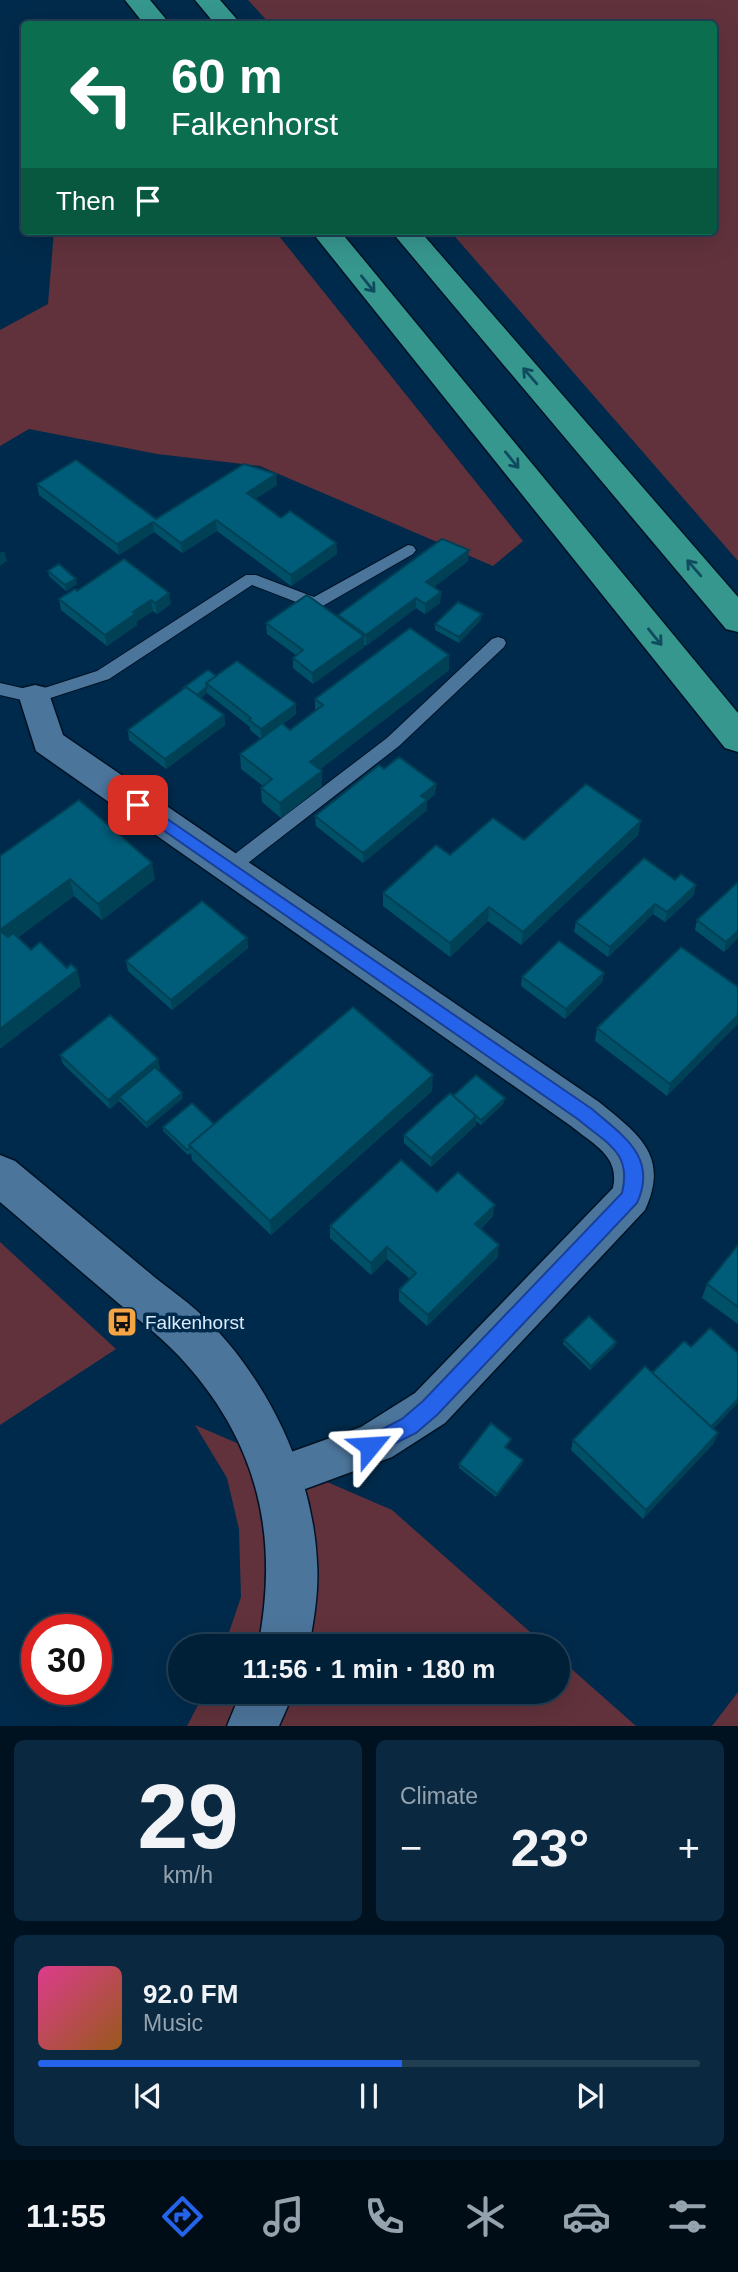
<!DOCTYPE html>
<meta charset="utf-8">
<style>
:root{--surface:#002038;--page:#0a2840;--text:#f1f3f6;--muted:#95a3ae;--line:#223e53;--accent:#2563eb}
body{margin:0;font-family:Helvetica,sans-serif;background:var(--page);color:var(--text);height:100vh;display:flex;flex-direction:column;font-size:26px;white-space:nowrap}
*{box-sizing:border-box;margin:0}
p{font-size:23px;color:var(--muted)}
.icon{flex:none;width:38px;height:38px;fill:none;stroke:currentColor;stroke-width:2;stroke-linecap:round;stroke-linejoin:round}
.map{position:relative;height:1726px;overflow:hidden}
.panel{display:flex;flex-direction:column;gap:14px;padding:14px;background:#00121f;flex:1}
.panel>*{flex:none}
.top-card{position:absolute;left:21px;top:21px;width:696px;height:214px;border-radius:7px;box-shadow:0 7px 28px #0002,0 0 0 2px var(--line);background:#0b6e4f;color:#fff;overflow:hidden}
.speed{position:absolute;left:21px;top:1614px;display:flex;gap:14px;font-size:35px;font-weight:700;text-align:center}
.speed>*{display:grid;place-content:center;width:91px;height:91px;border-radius:50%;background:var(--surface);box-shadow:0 7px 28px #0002,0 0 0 2px var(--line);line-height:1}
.speed .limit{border:10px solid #d22;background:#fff;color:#111}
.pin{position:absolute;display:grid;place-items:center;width:60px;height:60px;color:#fff;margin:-30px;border-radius:14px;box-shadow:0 4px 10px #0006}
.me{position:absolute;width:77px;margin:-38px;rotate:63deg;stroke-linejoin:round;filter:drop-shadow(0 0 5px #0008)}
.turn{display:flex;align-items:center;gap:24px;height:147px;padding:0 35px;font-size:32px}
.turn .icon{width:91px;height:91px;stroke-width:2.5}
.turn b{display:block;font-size:49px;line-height:60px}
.then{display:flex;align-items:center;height:66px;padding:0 35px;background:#0003;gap:14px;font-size:26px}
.big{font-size:52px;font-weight:700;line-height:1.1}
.panel .card{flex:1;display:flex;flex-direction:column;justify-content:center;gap:10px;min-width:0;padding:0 24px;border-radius:10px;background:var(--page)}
.panel .dial{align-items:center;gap:0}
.dial b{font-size:91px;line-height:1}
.song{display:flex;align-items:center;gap:21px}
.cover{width:84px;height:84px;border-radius:10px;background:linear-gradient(135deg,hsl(330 70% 55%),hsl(30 70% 35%))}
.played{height:7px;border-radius:4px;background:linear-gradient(90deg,var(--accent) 55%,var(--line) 55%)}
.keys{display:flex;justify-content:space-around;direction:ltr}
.heat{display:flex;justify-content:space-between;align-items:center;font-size:38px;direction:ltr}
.panel .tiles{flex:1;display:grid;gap:14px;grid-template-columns:1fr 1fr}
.card:last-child{grid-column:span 2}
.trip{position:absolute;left:168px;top:1634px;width:402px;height:70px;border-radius:35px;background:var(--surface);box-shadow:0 7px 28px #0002,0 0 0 2px var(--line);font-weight:700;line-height:70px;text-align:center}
.tab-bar{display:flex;height:112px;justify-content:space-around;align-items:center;background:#000d16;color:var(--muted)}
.tab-bar .icon{width:49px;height:49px}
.tab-bar .active{color:var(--accent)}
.tab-bar b{font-size:32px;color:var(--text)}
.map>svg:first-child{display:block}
</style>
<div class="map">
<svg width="738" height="1726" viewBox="0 0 738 1726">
<rect width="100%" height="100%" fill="#002a4b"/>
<g fill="#61323c">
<path d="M 248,0 L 738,0 L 738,561 L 450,231 L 714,231 L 714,24 L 270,24 Z"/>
<path d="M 54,231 L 275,231 L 523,541 L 493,566 L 260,466 L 157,454 L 29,429 L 0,446 L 0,330 L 48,304 Z"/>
<path d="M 0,1242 L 116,1349 L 0,1425 Z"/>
<path d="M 195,1425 L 392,1510 L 547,1647 L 224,1647 L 241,1597 L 239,1529 L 227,1478 Z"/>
<path d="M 558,1657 L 636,1726 L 187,1726 L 205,1692 L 558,1692 Z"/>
<path d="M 738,1692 L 738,1726 L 712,1726 Z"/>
</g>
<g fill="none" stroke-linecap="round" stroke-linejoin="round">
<g stroke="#011224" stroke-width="2">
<g id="service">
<path d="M 408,545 L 413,546 L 416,550 L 413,554 L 321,607 L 309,607 L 252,585 L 109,679 L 35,703 L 0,695 L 0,683 L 35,691 L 97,671 L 246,575 L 256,575 L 314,597 Z"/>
<path d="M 498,637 L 504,639 L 506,643 L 504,647 L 399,746 L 235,873 L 223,873 L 220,868 L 223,863 L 387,738 L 492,639 Z"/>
</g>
</g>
<g stroke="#011224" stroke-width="3">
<path id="minor" d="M 35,685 L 47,688 L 63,735 L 599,1102 C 638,1134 670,1155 645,1210 L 445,1423 L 392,1457 L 278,1499 L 263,1492 L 256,1477 L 263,1462 L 361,1427 L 415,1393 L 613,1188 C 620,1156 594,1145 571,1126 L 36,751 L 19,697 L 23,688 Z"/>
</g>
<g stroke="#011224" stroke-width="3">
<g id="tertiary">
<path d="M 0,1155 L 15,1161 C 59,1197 102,1234 146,1270 C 167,1288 192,1304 211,1324 C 271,1386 313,1476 317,1562 C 319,1591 314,1619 309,1647 L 258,1647 C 280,1535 258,1440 178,1355 C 158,1334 132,1315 110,1296 C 73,1265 37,1233 0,1202 Z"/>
<path d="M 241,1692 L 294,1692 L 279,1726 L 227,1726 Z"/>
</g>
</g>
<g stroke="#011224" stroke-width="3">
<g id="motorway">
<path d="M 125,0 L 150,0 L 170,24 L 144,24 Z"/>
<path d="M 195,0 L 220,0 L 241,24 L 215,24 Z"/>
<path d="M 311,231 L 340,231 L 738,713 L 738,752 L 725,748 Z"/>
<path d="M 391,231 L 420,231 L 738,597 L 738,632 L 726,629 Z"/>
</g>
</g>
<use href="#service" fill="#4c759b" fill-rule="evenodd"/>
<use href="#minor" fill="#4c759b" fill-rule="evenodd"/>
<use href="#tertiary" fill="#4c759b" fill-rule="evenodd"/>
<use href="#motorway" fill="#36978f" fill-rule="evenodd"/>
</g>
<g fill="#005068">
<path d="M 37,484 L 156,519 L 277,485 L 255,499 L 281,518 L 336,543 L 337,554 L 291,586 L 217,531 L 182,553 L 154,532 L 119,555 L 39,495 Z"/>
<path d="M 124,559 L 171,604 L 157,614 L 153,611 L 136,622 L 137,625 L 107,646 L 61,610 L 59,599 L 77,591 Z"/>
<path d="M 468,561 L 434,587 L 441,592 L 440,603 L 425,614 L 416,608 L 366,646 L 364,645 L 364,647 L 313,684 L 293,668 L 293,658 L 296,655 L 267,634 L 266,623 L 338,617 L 338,615 Z"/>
<path d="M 48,571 L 77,584 L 66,591 L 49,576 Z"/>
<path d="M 481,620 L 459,643 L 435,630 L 435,624 Z"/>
<path d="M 449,655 L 449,670 L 319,770 L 322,786 L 281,818 L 262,802 L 261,788 L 263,786 L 241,769 L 240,754 L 261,739 L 250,730 L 250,727 L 207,693 L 201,698 L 224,715 L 225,725 L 166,769 L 129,740 L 128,730 L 216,676 L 296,714 L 283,724 L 290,730 L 315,711 L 315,699 Z"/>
<path d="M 384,769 L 436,784 L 435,794 L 427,801 L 427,810 L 363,863 L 316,826 L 315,816 Z"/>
<path d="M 638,835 L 521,945 L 488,921 L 450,957 L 383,906 L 383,893 L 450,855 L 524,840 Z"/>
<path d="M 0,856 L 155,879 L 102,920 L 74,896 L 17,938 L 31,950 L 81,986 L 1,1048 L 0,1047 Z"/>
<path d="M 738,882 L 738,938 L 724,952 L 695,930 L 697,920 Z"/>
<path d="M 694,895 L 665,922 L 653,914 L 608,957 L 574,932 L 576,922 Z"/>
<path d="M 247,938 L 248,948 L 172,1010 L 128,971 L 126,961 Z"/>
<path d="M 604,973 L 602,982 L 565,1019 L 521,986 L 522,977 Z"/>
<path d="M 738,987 L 667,1096 L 595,1041 L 597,1028 Z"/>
<path d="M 60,1055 L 160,1068 L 157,1070 L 183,1098 L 147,1128 L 119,1101 L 110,1109 L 63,1064 Z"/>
<path d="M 432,1091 L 271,1235 L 192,1160 L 191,1153 L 188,1155 L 163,1131 L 163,1127 L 214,1124 Z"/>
<path d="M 504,1103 L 481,1125 L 476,1121 L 476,1125 L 431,1167 L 404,1143 L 404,1135 Z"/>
<path d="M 437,1192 L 493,1216 L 481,1229 L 498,1257 L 427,1326 L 399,1301 L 399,1290 L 410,1279 L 387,1259 L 371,1275 L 330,1238 L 330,1226 Z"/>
<path d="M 738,1245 L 738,1324 L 702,1298 L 707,1284 Z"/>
<path d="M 564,1340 L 616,1342 L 615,1346 L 590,1370 L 563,1344 Z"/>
<path d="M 652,1373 L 713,1429 L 714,1443 L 643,1519 L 571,1450 L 573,1440 Z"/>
<path d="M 510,1442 L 506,1448 L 523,1460 L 522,1464 L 496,1497 L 459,1468 L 459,1464 Z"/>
</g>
<g fill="#004155">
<path d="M 276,474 L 277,485 L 248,504 L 247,493 Z"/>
<path d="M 216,520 L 217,531 L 182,553 L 181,543 Z"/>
<path d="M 153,522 L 154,532 L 119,555 L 117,544 Z"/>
<path d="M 336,543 L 337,554 L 291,586 L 291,575 Z"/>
<path d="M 469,550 L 468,561 L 426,593 L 426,582 Z"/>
<path d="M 4,551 L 7,561 L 0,566 L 0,553 Z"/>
<path d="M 76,579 L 77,584 L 66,591 L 65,585 Z"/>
<path d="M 441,592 L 440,603 L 425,614 L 425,604 Z"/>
<path d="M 169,593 L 171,604 L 157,614 L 155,603 Z"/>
<path d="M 416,598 L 416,608 L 366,646 L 366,635 Z"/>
<path d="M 151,600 L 153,611 L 136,622 L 137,625 L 107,646 L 105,635 L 133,612 Z"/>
<path d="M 482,614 L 481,620 L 459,643 L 459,637 Z"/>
<path d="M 364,636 L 364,647 L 313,684 L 312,673 Z"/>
<path d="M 449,655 L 449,670 L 310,777 L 310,762 Z"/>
<path d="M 207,687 L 207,693 L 195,702 L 194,697 Z"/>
<path d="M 296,704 L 296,714 L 261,740 L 261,729 Z"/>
<path d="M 224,715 L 225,725 L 166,769 L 165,759 Z"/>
<path d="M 322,771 L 322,786 L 281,818 L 280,803 Z"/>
<path d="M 436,784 L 435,794 L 427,801 L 427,810 L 363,863 L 363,853 L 421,796 Z"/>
<path d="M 641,821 L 638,835 L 521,945 L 523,932 Z"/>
<path d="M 152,863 L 155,879 L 102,920 L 98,904 Z"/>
<path d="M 70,879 L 74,896 L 4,947 L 0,930 Z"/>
<path d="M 696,885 L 694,895 L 665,922 L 667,912 Z"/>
<path d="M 655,904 L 653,914 L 608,957 L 610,947 Z"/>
<path d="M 489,907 L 488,921 L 450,957 L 450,943 Z"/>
<path d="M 738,931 L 738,938 L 724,952 L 726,942 Z"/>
<path d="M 247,938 L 248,948 L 172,1010 L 171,1000 Z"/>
<path d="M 77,970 L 81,986 L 1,1048 L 0,1044 L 0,1029 Z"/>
<path d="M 604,973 L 602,982 L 565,1019 L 566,1009 Z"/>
<path d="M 738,1015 L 738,1024 L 667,1096 L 670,1084 Z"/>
<path d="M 158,1059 L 160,1068 L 121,1100 L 119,1097 L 119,1101 L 110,1109 L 108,1100 Z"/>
<path d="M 433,1075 L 432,1091 L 271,1235 L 270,1221 Z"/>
<path d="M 182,1093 L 183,1098 L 147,1128 L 146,1123 Z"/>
<path d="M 505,1098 L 504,1103 L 481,1125 L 481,1120 Z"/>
<path d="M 476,1116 L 476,1125 L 431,1167 L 431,1158 Z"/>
<path d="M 495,1205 L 493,1216 L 474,1236 L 475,1224 Z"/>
<path d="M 499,1245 L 498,1257 L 427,1326 L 428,1315 Z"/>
<path d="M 387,1247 L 387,1259 L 371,1275 L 371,1263 Z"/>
<path d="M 616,1342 L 615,1346 L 590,1370 L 591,1366 Z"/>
<path d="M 738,1399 L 738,1403 L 707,1436 L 710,1429 Z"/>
<path d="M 718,1433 L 714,1443 L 643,1519 L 646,1510 Z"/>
<path d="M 523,1460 L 522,1464 L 496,1497 L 497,1494 Z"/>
</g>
<g fill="#005d79" stroke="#004155" stroke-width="2">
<path d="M 76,460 L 156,519 L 244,464 L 276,474 L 247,493 L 281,518 L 290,511 L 336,543 L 291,575 L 216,520 L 181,543 L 153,522 L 117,544 L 37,484 Z"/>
<path d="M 442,539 L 469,550 L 426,582 L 441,592 L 425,604 L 416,598 L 366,635 L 338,615 Z"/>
<path d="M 124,559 L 169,593 L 155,603 L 151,600 L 133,612 L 135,614 L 105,635 L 59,599 L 75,589 L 77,591 Z"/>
<path d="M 59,564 L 76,579 L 65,585 L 48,571 Z"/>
<path d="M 307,595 L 364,636 L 312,673 L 293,658 L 303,650 L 266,623 Z"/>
<path d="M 458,602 L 482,614 L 459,637 L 435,624 Z"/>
<path d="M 410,628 L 449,655 L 310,762 L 322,771 L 280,803 L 261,788 L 272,779 L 240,754 L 282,723 L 290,730 L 323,705 L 315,699 Z"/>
<path d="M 237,661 L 296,704 L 261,729 L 249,720 L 251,718 L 206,683 Z"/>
<path d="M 208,670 L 216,676 L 206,683 L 207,687 L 197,695 L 186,687 L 184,689 L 183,688 Z"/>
<path d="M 186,687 L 224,715 L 165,759 L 128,730 Z"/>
<path d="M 399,757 L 436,784 L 421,796 L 427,800 L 363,853 L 315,816 L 379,765 L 384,769 Z"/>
<path d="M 586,784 L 641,821 L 523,932 L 489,907 L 450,943 L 383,893 L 436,845 L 450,855 L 493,818 L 524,840 Z"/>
<path d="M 79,800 L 152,863 L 98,904 L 70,879 L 0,930 L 0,856 Z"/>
<path d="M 644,858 L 675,880 L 681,874 L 696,885 L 667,912 L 655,904 L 610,947 L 576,922 Z"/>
<path d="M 738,882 L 738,931 L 726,942 L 697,920 Z"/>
<path d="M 202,901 L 247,938 L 171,1000 L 126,961 Z"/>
<path d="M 0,931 L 8,937 L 13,933 L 31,950 L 40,942 L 67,968 L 71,964 L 77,970 L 0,1029 Z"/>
<path d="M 559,941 L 604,973 L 566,1009 L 522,977 Z"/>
<path d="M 681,947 L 738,987 L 738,1015 L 670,1084 L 597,1028 Z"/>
<path d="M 353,1007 L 433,1075 L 270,1221 L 189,1145 Z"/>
<path d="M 110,1015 L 158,1059 L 108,1100 L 60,1055 Z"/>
<path d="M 155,1067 L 182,1093 L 146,1123 L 119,1097 Z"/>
<path d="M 476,1075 L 505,1098 L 481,1120 L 453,1096 Z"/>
<path d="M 450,1093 L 476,1116 L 431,1158 L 404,1135 Z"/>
<path d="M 192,1103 L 214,1124 L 189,1145 L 190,1148 L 187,1150 L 163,1127 Z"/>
<path d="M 401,1160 L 437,1192 L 458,1172 L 495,1205 L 475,1224 L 499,1245 L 428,1315 L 399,1290 L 416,1273 L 387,1247 L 371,1263 L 330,1226 Z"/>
<path d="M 738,1245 L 738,1307 L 707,1284 Z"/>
<path d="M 589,1316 L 616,1342 L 591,1366 L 564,1340 Z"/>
<path d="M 710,1328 L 738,1353 L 738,1399 L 711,1427 L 652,1373 L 684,1341 L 691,1347 Z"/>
<path d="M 645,1366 L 718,1433 L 646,1510 L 573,1440 Z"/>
<path d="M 491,1423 L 511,1439 L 505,1447 L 523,1460 L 497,1494 L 459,1464 Z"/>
</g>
<defs><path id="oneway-shaft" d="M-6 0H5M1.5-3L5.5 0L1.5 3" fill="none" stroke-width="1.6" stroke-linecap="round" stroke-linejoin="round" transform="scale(1.75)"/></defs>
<g stroke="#104b5f">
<use href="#oneway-shaft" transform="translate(368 284) rotate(51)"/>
<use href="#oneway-shaft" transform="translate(530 376) rotate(-131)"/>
<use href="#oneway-shaft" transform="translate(512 460) rotate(51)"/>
<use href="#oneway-shaft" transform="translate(694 568) rotate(-131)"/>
<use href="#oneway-shaft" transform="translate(655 637) rotate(51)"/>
</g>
<path fill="#2563eb" stroke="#184099" stroke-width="2" d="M 138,799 L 592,1109 C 623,1136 658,1157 637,1203 L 437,1415 L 416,1433 L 370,1456 L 363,1453 L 360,1446 L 363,1439 L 402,1419 L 423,1401 L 622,1193 C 632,1152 607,1144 579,1120 L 133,809 L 131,805 L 133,801 Z"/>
<defs>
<g id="bus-square" transform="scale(1.575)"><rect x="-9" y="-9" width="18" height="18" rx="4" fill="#f4a444" stroke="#002a4b"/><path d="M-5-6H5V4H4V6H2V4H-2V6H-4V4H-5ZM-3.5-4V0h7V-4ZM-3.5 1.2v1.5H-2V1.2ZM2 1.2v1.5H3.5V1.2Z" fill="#111"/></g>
</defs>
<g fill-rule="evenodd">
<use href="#bus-square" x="122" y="1322"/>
</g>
<g text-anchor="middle" stroke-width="7" stroke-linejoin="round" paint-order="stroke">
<g font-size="19" fill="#d9ebfc" stroke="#002a4b" text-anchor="start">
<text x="145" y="1329">Falkenhorst</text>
</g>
</g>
</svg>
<div class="speed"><div class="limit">30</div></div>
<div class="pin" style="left:138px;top:805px;background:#d93025"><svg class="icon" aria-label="arrive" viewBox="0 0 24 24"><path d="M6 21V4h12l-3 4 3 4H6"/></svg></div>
<svg class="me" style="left:370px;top:1446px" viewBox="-20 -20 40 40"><path d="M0-17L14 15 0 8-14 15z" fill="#2563eb" stroke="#fff" stroke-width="4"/></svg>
<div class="trip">11:56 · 1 min · 180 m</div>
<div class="top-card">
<div class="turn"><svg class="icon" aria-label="left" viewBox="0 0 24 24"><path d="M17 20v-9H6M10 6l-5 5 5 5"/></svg><div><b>60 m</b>Falkenhorst</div></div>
<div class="then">Then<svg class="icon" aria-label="arrive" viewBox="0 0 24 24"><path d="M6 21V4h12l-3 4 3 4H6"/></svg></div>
</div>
</div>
<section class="panel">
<div class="tiles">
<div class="card dial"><b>29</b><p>km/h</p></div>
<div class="card"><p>Climate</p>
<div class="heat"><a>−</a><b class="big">23°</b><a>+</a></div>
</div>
<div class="card">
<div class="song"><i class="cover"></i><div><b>92.0 FM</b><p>Music</p></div></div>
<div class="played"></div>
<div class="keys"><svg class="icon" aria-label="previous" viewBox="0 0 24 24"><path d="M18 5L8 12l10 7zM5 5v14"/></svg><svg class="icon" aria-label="pause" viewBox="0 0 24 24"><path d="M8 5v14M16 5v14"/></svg><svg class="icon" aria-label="next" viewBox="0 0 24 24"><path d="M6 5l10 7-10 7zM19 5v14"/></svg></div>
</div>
</div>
</section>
<nav class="tab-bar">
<b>11:55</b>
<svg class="icon active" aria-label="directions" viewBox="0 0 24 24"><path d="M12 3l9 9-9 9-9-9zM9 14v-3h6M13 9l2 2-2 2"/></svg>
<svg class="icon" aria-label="music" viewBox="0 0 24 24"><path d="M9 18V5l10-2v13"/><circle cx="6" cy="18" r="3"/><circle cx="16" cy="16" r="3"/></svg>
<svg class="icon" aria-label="phone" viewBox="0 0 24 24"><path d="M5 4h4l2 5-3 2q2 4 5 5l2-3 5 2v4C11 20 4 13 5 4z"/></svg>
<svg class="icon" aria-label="climate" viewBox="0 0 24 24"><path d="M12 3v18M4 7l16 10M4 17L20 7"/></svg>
<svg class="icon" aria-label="car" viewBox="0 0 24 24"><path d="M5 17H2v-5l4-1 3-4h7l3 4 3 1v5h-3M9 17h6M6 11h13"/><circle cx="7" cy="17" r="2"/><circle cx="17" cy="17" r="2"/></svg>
<svg class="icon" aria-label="filters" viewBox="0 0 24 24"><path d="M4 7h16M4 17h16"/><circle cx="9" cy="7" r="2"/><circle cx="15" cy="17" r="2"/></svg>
</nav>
